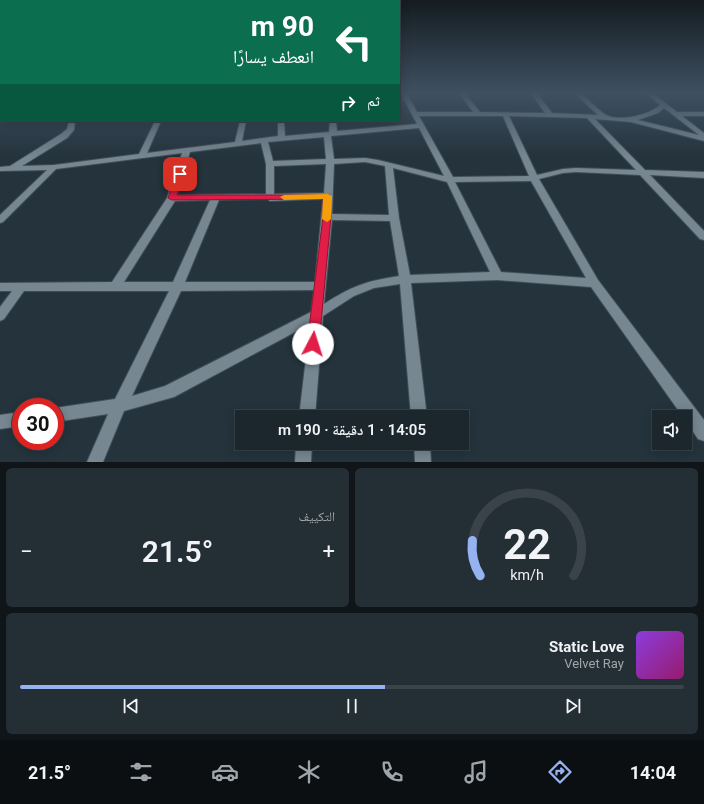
<!DOCTYPE html>
<html lang="ar">
<meta charset="utf-8">
<style>
:root{--surface:#1b262d;--page:#242e35;--text:#f1f3f6;--muted:#a0a5aa;--line:#394349;--accent:#95b2f1}
body{margin:0;font-family:Roboto,"Noto Naskh Arabic",sans-serif;background:var(--page);color:var(--text);direction:rtl;height:100vh;display:flex;flex-direction:column;font-size:15px;white-space:nowrap}
*{box-sizing:border-box;margin:0}
p{font-size:13px;color:var(--muted)}
.icon{flex:none;width:22px;height:22px;fill:none;stroke:currentColor;stroke-width:2;stroke-linecap:round;stroke-linejoin:round}
.map{position:relative;height:462px;overflow:hidden;direction:ltr}
.side{display:flex;flex-direction:column;gap:6px;padding:6px;background:#0f1519;flex:1}
.side>*{flex:none}
.top-card{position:absolute;left:0px;top:0px;width:400px;height:122px;box-shadow:0 2px 10px #0003,0 0 0 1px var(--line);direction:rtl;background:#0b6e4f;color:#fff;overflow:hidden}
.controls{position:absolute;left:652px;top:410px;display:grid;gap:8px}
.controls a{display:grid;place-items:center;width:40px;height:40px;border-radius:0px;background:var(--surface);box-shadow:0 2px 10px #0003,0 0 0 1px var(--line);font-size:20px}
.speed{position:absolute;left:12px;top:398px;display:flex;gap:8px;font-size:20px;font-weight:700;text-align:center}
.speed>*{display:grid;place-content:center;width:52px;height:52px;border-radius:50%;background:var(--surface);box-shadow:0 2px 10px #0003,0 0 0 1px var(--line);line-height:1}
.speed .limit{border:6px solid #d22;background:#fff;color:#111}
.pin{position:absolute;display:grid;place-items:center;width:34px;height:34px;color:#fff;margin:-17px;border-radius:8px;box-shadow:0 2px 6px #0006}
.me{position:absolute;width:44px;margin:-22px;rotate:5deg;stroke-linejoin:round;filter:drop-shadow(0 0 3px #0008)}
.turn{display:flex;align-items:center;gap:14px;height:84px;padding:0 20px;font-size:18px}
.turn .icon{width:52px;height:52px;stroke-width:2.5}
.turn b{display:block;font-size:28px;line-height:34px}
.then{display:flex;align-items:center;height:38px;padding:0 20px;background:#0003;gap:8px;font-size:15px}
.big{font-size:30px;font-weight:600;line-height:1.1}
.side .card{flex:1;display:flex;flex-direction:column;justify-content:center;gap:6px;min-width:0;padding:0 14px;border-radius:6px;background:var(--page)}
.side .dial{align-items:center;gap:0}
.dial svg{height:104px;overflow:visible;fill:none;stroke:var(--line);stroke-width:7;stroke-linecap:round;text-anchor:middle}
.dial text{fill:var(--text);stroke:none}
.song{display:flex;align-items:center;gap:12px}
.cover{width:48px;height:48px;border-radius:6px;background:linear-gradient(135deg,hsl(270 70% 55%),hsl(320 70% 35%))}
.played{height:4px;border-radius:2px;background:linear-gradient(90deg,var(--accent) 55%,var(--line) 55%)}
.keys{display:flex;justify-content:space-around;direction:ltr}
.heat{display:flex;justify-content:space-between;align-items:center;font-size:22px;direction:ltr}
.side .tiles{flex:1;display:grid;gap:6px;grid-template-columns:1fr 1fr}
.card:last-child{grid-column:span 2}
.trip{position:absolute;left:235px;top:410px;width:234px;height:40px;border-radius:0px;background:var(--surface);box-shadow:0 2px 10px #0003,0 0 0 1px var(--line);font-weight:600;line-height:40px;text-align:center;direction:rtl}
.menu{display:flex;height:64px;justify-content:space-around;align-items:center;background:#0b0f12;color:var(--muted)}
.menu .icon{width:28px;height:28px}
.menu .on{color:var(--accent)}
.menu b{font-size:18px;color:var(--text)}
.map>svg:first-child{display:block}
</style>
<div class="map">
<svg width="704" height="462" viewBox="0 0 704 462">
<rect width="100%" height="100%" fill="#24333c"/>
<g fill="none" stroke-linecap="round" stroke-linejoin="round">
<g stroke="#424e56" stroke-width="2">
<g id="minor">
<path d="M 400,92 L 406,92 L 417,112 L 473,112 L 458,92 L 464,92 L 480,112 L 545,113 L 530,92 L 536,92 L 552,113 L 598,115 L 573,92 L 580,92 C 588,99 597,109 606,115 C 620,122 649,115 660,105 L 644,92 L 651,92 L 677,112 L 704,112 L 704,116 L 682,116 L 704,133 L 704,141 L 631,122 L 595,119 L 645,170 L 704,172 L 704,178 L 650,175 L 704,231 L 704,240 L 700,239 L 640,175 L 576,172 L 563,173 L 539,179 L 598,280 L 704,420 L 704,441 L 698,439 L 685,420 L 685,417 L 683,417 L 591,287 L 497,280 L 411,283 L 427,417 L 411,417 L 400,284 L 374,288 L 354,296 L 323,316 L 315,417 L 299,417 L 310,324 L 174,397 L 124,411 L 103,462 L 87,462 L 108,414 L 55,422 L 55,408 L 115,399 L 169,291 L 24,291 L 4,319 L 0,321 L 0,307 L 12,291 L 0,291 L 0,283 L 112,282 L 167,198 L 182,153 L 56,169 L 3,222 L 0,223 L 0,215 L 47,170 L 0,171 L 0,167 L 10,166 L 61,134 L 67,129 L 69,121 L 75,121 L 74,130 L 67,138 L 22,166 L 54,165 L 139,154 L 155,121 L 161,121 L 147,153 L 235,142 L 240,121 L 246,121 L 242,141 L 278,136 L 278,121 L 284,121 L 285,136 L 329,132 L 330,121 L 336,121 L 337,131 L 417,124 ZM 664,108 L 699,135 L 638,120 L 658,113 ZM 419,116 L 503,116 L 529,176 L 453,177 ZM 509,116 L 587,118 L 636,170 L 576,168 L 563,169 L 537,175 ZM 419,128 L 444,176 L 378,160 L 365,158 L 334,159 L 331,136 ZM 324,137 L 326,159 L 273,161 L 268,142 ZM 261,143 L 266,164 L 266,194 L 177,195 L 190,152 ZM 365,162 L 385,166 L 389,215 L 332,214 L 334,164 ZM 326,164 L 324,193 L 274,194 L 274,166 ZM 393,168 L 447,182 L 490,272 L 410,275 L 399,218 ZM 531,181 L 586,278 L 501,272 L 455,182 ZM 267,199 L 270,201 L 323,199 L 315,282 L 185,282 L 219,200 ZM 210,200 L 173,282 L 124,282 L 175,201 ZM 332,220 L 390,221 L 399,276 C 366,281 352,286 324,304 ZM 314,290 L 311,312 L 165,386 L 132,396 L 181,291 Z"/>
<rect x="0" y="93" width="1" height="4"/>
<rect x="0" y="107" width="1" height="4"/>
<path d="M 21,412 L 21,426 L 0,429 L 0,415 Z"/>
<path d="M 296,443 L 312,443 L 311,462 L 295,462 Z"/>
<path d="M 414,443 L 430,443 L 431,462 L 415,462 Z"/>
</g>
</g>
<use href="#minor" fill="#768791" fill-rule="evenodd"/>
</g>
<linearGradient id="sky" x2="0" y2="1"><stop stop-color="#141c21"/><stop offset="0.59" stop-color="#3f5061"/><stop offset="1" stop-color="#3f5061" stop-opacity="0"/></linearGradient>
<rect width="704" height="157" fill="url(#sky)"/>
<path fill="#e11d48" stroke="#92132f" d="M 177,172 L 182,172 L 183,174 L 177,195 L 330,195 L 331,217 L 319,344 L 318,348 L 313,349 L 309,348 L 307,344 L 323,217 L 323,199 L 172,200 L 168,198 Z"/>
<path fill="#f59e0b" d="M 328,194 L 332,196 L 331,219 L 327,222 L 322,219 L 323,199 L 284,200 L 280,197 L 284,195 Z"/>
</svg>
<div class="controls">
<a><svg class="icon" aria-label="sound" viewBox="0 0 24 24"><path d="M4 9h4l5-4v14l-5-4H4zM17 9q2 3 0 6"/></svg></a>
</div>
<div class="speed"><div class="limit">30</div></div>
<div class="pin" style="left:180px;top:174px;background:#d93025"><svg class="icon" aria-label="arrive" viewBox="0 0 24 24"><path d="M6 21V4h12l-3 4 3 4H6"/></svg></div>
<svg class="me" style="left:313px;top:344px" viewBox="-20 -20 40 40"><circle r="19" fill="#fff"/><path d="M0-13L10 11 0 6-10 11z" fill="#e11d48"/></svg>
<div class="trip">14:05 · 1 دقيقة · 190 m</div>
<div class="top-card">
<div class="turn"><svg class="icon" aria-label="left" viewBox="0 0 24 24"><path d="M17 20v-9H6M10 6l-5 5 5 5"/></svg><div><b>90 m</b>انعطف يسارًا</div></div>
<div class="then">ثم<svg class="icon" aria-label="right" viewBox="0 0 24 24"><path d="M7 20v-9h11M14 6l5 5-5 5"/></svg></div>
</div>
</div>
<section class="side">
<div class="tiles">
<div class="card dial"><svg viewBox="0 0 100 80">
<path d="M14 69A42 42 0 1 1 86 69"/>
<path d="M14 69A42 42 0 0 1 8 42" stroke="#95b2f1"/>
<text x="50" y="56" font-size="32" font-weight="700">22</text>
<text x="50" y="72" font-size="11">km/h</text>
</svg></div>
<div class="card"><p>التكييف</p>
<div class="heat"><a>−</a><b class="big">21.5°</b><a>+</a></div>
</div>
<div class="card">
<div class="song"><i class="cover"></i><div><b>Static Love</b><p>Velvet Ray</p></div></div>
<div class="played"></div>
<div class="keys"><svg class="icon" aria-label="previous" viewBox="0 0 24 24"><path d="M18 5L8 12l10 7zM5 5v14"/></svg><svg class="icon" aria-label="pause" viewBox="0 0 24 24"><path d="M8 5v14M16 5v14"/></svg><svg class="icon" aria-label="next" viewBox="0 0 24 24"><path d="M6 5l10 7-10 7zM19 5v14"/></svg></div>
</div>
</div>
</section>
<nav class="menu">
<b>14:04</b>
<svg class="icon on" aria-label="directions" viewBox="0 0 24 24"><path d="M12 3l9 9-9 9-9-9zM9 14v-3h6M13 9l2 2-2 2"/></svg>
<svg class="icon" aria-label="music" viewBox="0 0 24 24"><path d="M9 18V5l10-2v13"/><circle cx="6" cy="18" r="3"/><circle cx="16" cy="16" r="3"/></svg>
<svg class="icon" aria-label="phone" viewBox="0 0 24 24"><path d="M5 4h4l2 5-3 2q2 4 5 5l2-3 5 2v4C11 20 4 13 5 4z"/></svg>
<svg class="icon" aria-label="climate" viewBox="0 0 24 24"><path d="M12 3v18M4 7l16 10M4 17L20 7"/></svg>
<svg class="icon" aria-label="car" viewBox="0 0 24 24"><path d="M5 17H2v-5l4-1 3-4h7l3 4 3 1v5h-3M9 17h6M6 11h13"/><circle cx="7" cy="17" r="2"/><circle cx="17" cy="17" r="2"/></svg>
<svg class="icon" aria-label="filters" viewBox="0 0 24 24"><path d="M4 7h16M4 17h16"/><circle cx="9" cy="7" r="2"/><circle cx="15" cy="17" r="2"/></svg>
<b>21.5°</b>
</nav>
